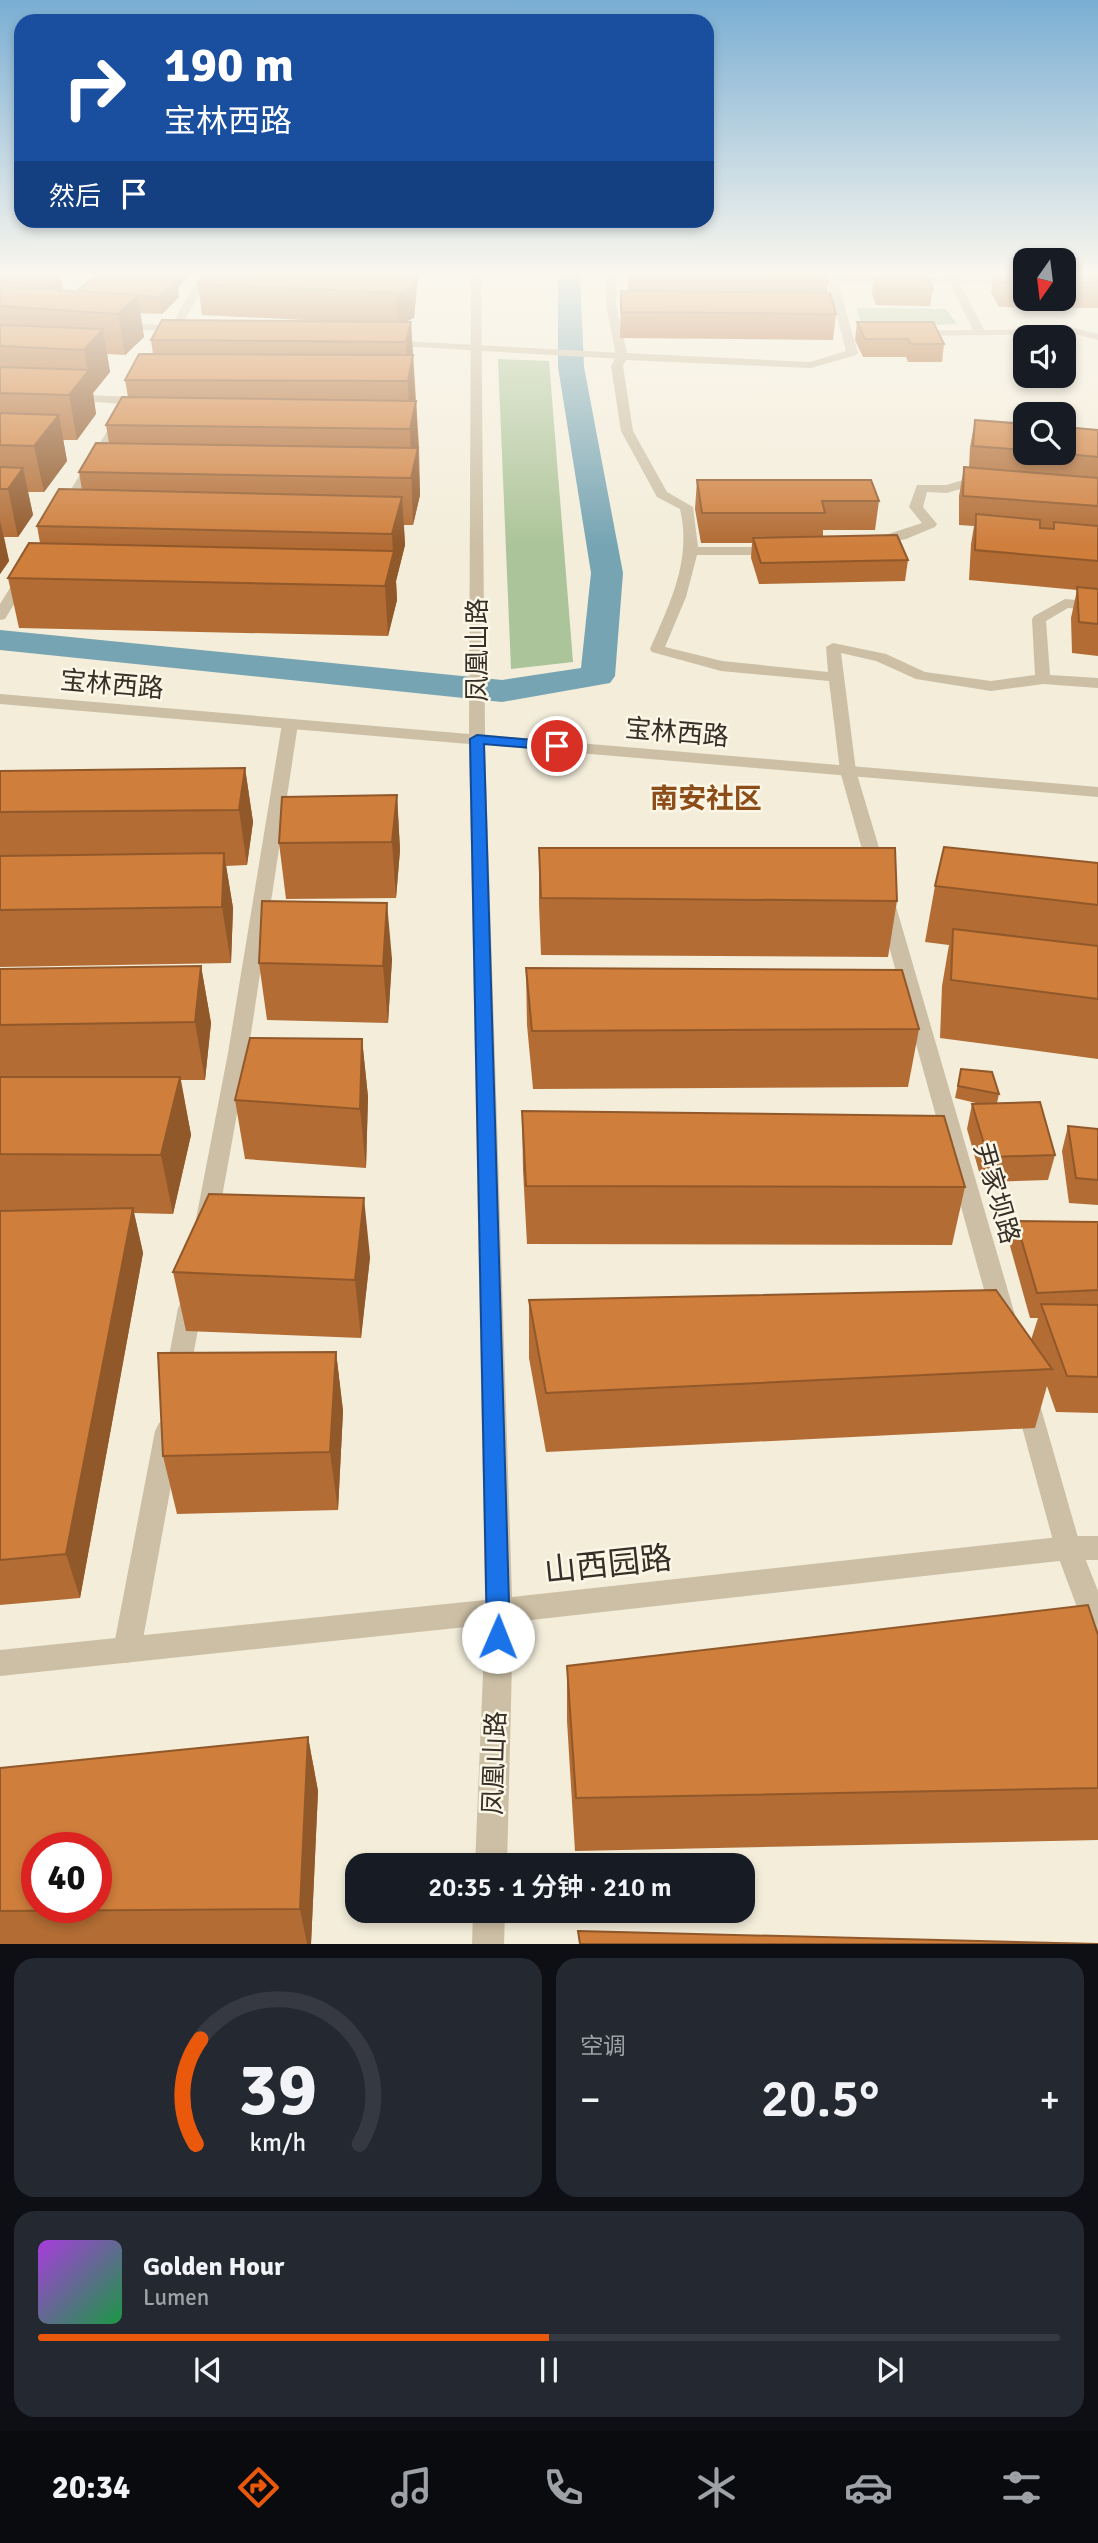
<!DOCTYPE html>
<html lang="zh">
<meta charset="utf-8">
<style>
:root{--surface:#171b24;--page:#242831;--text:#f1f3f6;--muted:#9ea1a6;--line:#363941;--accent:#ea580c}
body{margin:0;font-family:Signika,"Noto Sans SC",sans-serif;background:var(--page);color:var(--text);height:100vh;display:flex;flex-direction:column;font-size:26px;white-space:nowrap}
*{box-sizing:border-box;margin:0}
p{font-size:23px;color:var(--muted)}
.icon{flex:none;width:38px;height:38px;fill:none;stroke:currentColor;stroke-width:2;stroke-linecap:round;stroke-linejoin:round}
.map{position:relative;height:1944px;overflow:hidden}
.sheet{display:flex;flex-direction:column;gap:14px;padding:14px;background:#0d0f14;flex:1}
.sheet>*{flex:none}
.hud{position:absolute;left:14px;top:14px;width:700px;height:214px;border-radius:21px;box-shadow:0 4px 10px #0003;background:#1a4fa0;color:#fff;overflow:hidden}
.needle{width:46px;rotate:194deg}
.tools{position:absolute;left:1013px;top:248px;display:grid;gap:14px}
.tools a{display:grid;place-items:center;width:63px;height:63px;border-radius:14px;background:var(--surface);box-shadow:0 4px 10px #0003;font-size:35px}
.speed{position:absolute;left:21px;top:1832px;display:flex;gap:14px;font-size:35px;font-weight:700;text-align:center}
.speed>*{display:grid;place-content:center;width:91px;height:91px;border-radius:50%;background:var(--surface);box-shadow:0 4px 10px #0003;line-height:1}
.speed .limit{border:10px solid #d22;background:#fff;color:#111}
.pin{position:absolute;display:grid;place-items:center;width:60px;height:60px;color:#fff;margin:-30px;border:4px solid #fff;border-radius:50%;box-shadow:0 2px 7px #0007}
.me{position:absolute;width:77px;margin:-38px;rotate:1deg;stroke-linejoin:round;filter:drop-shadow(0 0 5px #0008)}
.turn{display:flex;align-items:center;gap:24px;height:147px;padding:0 35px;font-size:32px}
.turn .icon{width:91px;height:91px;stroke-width:2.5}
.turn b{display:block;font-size:49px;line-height:60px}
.then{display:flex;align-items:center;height:66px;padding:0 35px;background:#0003;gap:14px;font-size:26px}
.big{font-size:52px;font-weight:600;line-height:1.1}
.sheet .card{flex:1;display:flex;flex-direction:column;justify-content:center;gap:10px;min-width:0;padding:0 24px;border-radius:21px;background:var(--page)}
.sheet .dial{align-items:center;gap:0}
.dial svg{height:182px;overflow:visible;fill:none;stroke:var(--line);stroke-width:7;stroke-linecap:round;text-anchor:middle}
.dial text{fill:var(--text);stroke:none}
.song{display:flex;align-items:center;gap:21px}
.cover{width:84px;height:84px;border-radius:10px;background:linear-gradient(135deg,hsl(280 70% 55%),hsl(140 70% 35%))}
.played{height:7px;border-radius:4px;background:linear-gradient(90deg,var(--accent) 50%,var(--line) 50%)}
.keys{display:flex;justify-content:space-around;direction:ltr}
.heat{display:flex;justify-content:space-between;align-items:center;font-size:38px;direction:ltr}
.sheet .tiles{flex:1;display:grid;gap:14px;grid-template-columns:1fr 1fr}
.card:last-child{grid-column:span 2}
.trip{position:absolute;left:345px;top:1853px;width:410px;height:70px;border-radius:21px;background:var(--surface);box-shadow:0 4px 10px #0003;font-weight:600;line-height:70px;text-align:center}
.dock{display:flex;height:112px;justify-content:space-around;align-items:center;background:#090b0e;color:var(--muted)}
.dock .icon{width:49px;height:49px}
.dock .on{color:var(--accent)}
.dock b{font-size:32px;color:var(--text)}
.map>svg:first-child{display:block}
</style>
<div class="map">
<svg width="1098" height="1945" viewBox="0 0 1098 1945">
<rect width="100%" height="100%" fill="#f3edda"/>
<g fill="#acc499">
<path d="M 857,308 L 946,309 L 957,324 L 862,327 Z"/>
<path d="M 498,359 L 549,361 L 573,662 L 511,669 Z"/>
</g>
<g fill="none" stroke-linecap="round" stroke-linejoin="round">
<path fill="#76a4b3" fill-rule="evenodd" d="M 558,274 L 580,274 L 584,367 L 623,573 L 615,676 L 610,683 L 502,702 L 0,650 L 0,630 L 502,680 L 581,668 L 591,573 L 558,367 Z"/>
<g fill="#ccbfa5" fill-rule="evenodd">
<path d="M 200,274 L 210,274 L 174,340 L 165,342 L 164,340 Z"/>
<path d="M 607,274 L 617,274 L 616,304 L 627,353 L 810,362 L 846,351 L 828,283 L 802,283 L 797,280 L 802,277 L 826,277 L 825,274 L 835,274 L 836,277 L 947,278 L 945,274 L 955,274 L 957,278 L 1026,279 L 1026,285 L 960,284 L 984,330 L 1075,328 L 1098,334 L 1098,340 L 1075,334 L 914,336 L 910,335 L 910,331 L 973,330 L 950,284 L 838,283 L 858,353 L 856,355 L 811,368 L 626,360 L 623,366 L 633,431 L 667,492 L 693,507 L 698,547 L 778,547 L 785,551 L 778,555 L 697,555 L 686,597 L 665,647 L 722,661 L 828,672 L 826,647 L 833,643 L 886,654 L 925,672 L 991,681 L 1035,675 L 1032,619 L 1034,616 L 1065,599 L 1098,602 L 1098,610 L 1068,608 L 1046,621 L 1050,675 L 1098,678 L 1098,688 L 1043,684 L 991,691 L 916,679 L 876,661 L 841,653 L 856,771 L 848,776 L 840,771 L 829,681 L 721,671 L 652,652 L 650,649 C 670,603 692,560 680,509 L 657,497 L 621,431 L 611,366 L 616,356 L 606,304 Z"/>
<path d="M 67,394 L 132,397 L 138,401 L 132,405 L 63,399 L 61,397 Z"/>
<path d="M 118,414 L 128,417 L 70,513 L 60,513 L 58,510 Z"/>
<path d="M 977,476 L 989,477 L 991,480 L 947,493 L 927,492 L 923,507 L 937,524 L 935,527 L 906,539 L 874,545 L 867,541 L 922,523 L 909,507 L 917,485 L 946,485 Z"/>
<path d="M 25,571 L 32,575 L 5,619 L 0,620 L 0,604 L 20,572 Z"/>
</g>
<g fill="#ccbfa5" fill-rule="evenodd">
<path d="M 116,322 L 184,327 L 189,330 L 184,333 L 112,327 L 111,325 Z"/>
<path d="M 385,340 L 622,353 L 628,356 L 622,359 L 381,345 L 381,341 Z"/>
<path d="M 290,719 L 298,724 L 248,1053 L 218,1219 L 215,1225 L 207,1227 L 199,1225 L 196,1219 L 228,1053 L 282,724 Z"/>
<path d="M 848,766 L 856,771 L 886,871 L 883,875 L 877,876 L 868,871 L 840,771 Z"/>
<path d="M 886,897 L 895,903 L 1015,1315 L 1011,1322 L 1003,1324 L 995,1322 L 991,1315 L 877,903 Z"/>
<path d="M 190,1299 L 198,1301 L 202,1308 L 189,1378 L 186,1385 L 177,1388 L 168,1385 L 165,1378 L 178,1308 L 182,1301 Z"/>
<path d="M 1028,1395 L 1037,1398 L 1040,1405 L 1081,1548 L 1098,1591 L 1098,1641 L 1088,1637 L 1055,1548 L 1016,1405 L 1019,1398 Z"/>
<path d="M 168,1420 L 177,1423 L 181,1431 L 141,1650 L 137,1659 L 127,1663 L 117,1659 L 113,1650 L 155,1431 L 159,1423 Z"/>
</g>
<g fill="#ccbfa5" fill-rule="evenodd">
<path d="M 471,274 L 481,274 L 485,735 L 1098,787 L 1098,797 L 485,745 L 512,1597 L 1068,1536 L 1098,1536 L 1098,1560 L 1068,1560 L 513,1622 L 507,1866 L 475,1866 L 485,1625 L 0,1676 L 0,1650 L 485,1600 L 469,744 L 0,704 L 0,694 L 469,734 Z"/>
<path d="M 473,1911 L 505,1911 L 504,1945 L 472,1945 Z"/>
</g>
</g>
<g fill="#b26c34">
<path d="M 0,274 L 60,275 L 63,290 L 77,291 L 134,277 L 134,274 L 190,274 L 178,288 L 179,297 L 162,314 L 140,313 L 144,337 L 125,355 L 107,354 L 110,372 L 93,393 L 96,414 L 77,440 L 63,440 L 67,461 L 44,492 L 28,492 L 33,515 L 18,537 L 4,537 L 9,561 L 0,574 Z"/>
<path d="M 418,274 L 414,318 L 405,322 L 411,322 L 419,446 L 420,495 L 413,525 L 404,525 L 405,545 L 396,581 L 397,600 L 388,636 L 19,628 L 8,578 L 40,543 L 37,526 L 82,490 L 79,472 L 109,443 L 106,425 L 128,397 L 125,380 L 153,354 L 151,340 L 322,321 L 202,315 L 198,284 Z"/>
<path d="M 628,274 L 826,274 L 828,281 L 827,293 L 836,314 L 833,340 L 620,338 L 621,291 L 628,291 Z"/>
<path d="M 994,274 L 1026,274 L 1026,299 L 1064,299 L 1064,274 L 1098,274 L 1098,308 L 999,307 L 991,293 Z"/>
<path d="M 874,277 L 933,289 L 930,306 L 876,305 L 872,294 Z"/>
<path d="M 857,322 L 944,344 L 942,362 L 908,362 L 906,357 L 863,357 L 855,340 Z"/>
<path d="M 975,420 L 1026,424 L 1026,453 L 1064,453 L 1098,430 L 1098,656 L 1072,653 L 1071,618 L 1077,590 L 969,580 L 971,544 L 974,526 L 959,525 L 959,496 L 964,467 L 969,468 L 970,447 Z"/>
<path d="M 697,480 L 879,501 L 875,530 L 823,530 L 823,536 L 908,560 L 905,581 L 759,584 L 751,558 L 752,543 L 701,543 L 695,509 Z"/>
<path d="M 245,768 L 253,822 L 247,865 L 226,866 L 233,908 L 231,963 L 0,967 L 0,771 Z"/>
<path d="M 397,795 L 400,850 L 396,898 L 286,899 L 279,843 Z"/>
<path d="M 539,848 L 897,901 L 888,957 L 541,955 L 539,904 Z"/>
<path d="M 1098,863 L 1098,1059 L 940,1038 L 942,986 L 949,945 L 925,942 L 935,886 Z"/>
<path d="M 392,959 L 388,1023 L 267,1020 L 259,963 Z"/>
<path d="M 201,966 L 211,1023 L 205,1080 L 181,1080 L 191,1135 L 173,1214 L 134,1213 L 143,1253 L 80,1598 L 0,1605 L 0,969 Z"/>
<path d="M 526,968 L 919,1029 L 908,1087 L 533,1089 L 527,1025 Z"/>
<path d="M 362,1039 L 368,1097 L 366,1168 L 245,1159 L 235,1100 Z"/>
<path d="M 961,1069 L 999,1094 L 997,1103 L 1055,1155 L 1048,1180 L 982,1182 L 967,1129 L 972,1104 L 980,1104 L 955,1098 Z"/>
<path d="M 522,1111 L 965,1187 L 952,1245 L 527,1244 L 523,1170 Z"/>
<path d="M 1068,1126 L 1098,1129 L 1098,1205 L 1069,1203 L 1062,1151 Z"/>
<path d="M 1016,1221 L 1098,1222 L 1098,1413 L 1056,1412 L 1047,1386 L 1035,1428 L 546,1452 L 529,1358 L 529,1300 L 1031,1340 L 1038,1318 L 1030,1318 L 1010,1246 Z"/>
<path d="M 370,1257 L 361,1338 L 186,1331 L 173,1272 Z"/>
<path d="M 336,1352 L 343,1411 L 338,1510 L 177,1514 L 163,1456 Z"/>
<path d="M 1098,1635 L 1098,1840 L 575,1851 L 567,1721 L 567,1666 Z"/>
<path d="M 308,1737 L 318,1791 L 311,1944 L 0,1944 L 0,1768 Z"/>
</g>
<g fill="#91582a">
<path d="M 176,274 L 190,274 L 178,288 Z"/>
<path d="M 414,274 L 418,274 L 414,318 L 398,325 L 396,293 Z"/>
<path d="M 60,275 L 65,300 L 52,310 L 48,285 Z"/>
<path d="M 176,280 L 179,297 L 162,314 L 159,297 Z"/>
<path d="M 138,295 L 144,337 L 125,355 L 118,314 Z"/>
<path d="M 411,322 L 415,398 L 410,426 L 406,342 Z"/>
<path d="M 103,329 L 110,372 L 93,393 L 96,414 L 77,440 L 69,395 L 88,371 L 84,350 Z"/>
<path d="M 416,401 L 420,495 L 413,525 L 410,429 Z"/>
<path d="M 59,415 L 67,461 L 44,492 L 34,446 Z"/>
<path d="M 23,468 L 33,515 L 18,537 L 8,489 Z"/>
<path d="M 402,497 L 405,545 L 396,581 L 397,600 L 388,636 L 385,586 L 393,553 L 392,534 Z"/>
<path d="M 0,520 L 9,561 L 0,574 Z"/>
<path d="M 245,768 L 253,822 L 247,865 L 239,810 Z"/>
<path d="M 397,795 L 400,850 L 396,898 L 392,842 Z"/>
<path d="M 224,853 L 233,908 L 231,963 L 222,907 Z"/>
<path d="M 387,903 L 392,959 L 388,1023 L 383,966 Z"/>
<path d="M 201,966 L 211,1023 L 205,1080 L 195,1022 Z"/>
<path d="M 362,1039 L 368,1097 L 366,1168 L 360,1109 Z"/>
<path d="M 180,1077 L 191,1135 L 173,1214 L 161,1155 Z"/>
<path d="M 364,1198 L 370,1257 L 361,1338 L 355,1280 Z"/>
<path d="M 133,1208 L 143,1253 L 80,1598 L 66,1554 Z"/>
<path d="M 336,1352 L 343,1411 L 338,1510 L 330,1452 Z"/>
<path d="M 308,1737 L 318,1791 L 311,1944 L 307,1944 L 300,1909 Z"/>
</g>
<g fill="#cf7e3c" stroke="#91582a" stroke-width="2" fill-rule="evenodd">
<path d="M 0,274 L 49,274 L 60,275 L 48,285 L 0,281 Z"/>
<path d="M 203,274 L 414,274 L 413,287 L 396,293 L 198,284 Z"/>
<path d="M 629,274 L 826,274 L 828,281 L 630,281 Z"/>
<path d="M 998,274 L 1026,274 L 1026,282 L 1003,282 Z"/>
<rect x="1064" y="274" width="34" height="9"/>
<path d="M 96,275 L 176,280 L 159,297 L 77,291 Z"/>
<path d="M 874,277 L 927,277 L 933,289 L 878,288 Z"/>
<path d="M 6,287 L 138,295 L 118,314 L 0,306 L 0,291 Z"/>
<path d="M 621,291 L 830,293 L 836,314 L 621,312 Z"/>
<path d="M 162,320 L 411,322 L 406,342 L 151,340 Z"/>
<path d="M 857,322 L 933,322 L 944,344 L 911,344 L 908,339 L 865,339 Z"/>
<path d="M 0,325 L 103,329 L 84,350 L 0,346 Z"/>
<path d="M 139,354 L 413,355 L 408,381 L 125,380 Z"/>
<path d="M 0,367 L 89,370 L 69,395 L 0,393 Z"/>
<path d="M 122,397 L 416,401 L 410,429 L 106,425 Z"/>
<path d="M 0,413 L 59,415 L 34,446 L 0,445 Z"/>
<path d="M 975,420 L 1026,424 L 1026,450 L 973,446 Z"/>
<path d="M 1064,427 L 1098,430 L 1098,457 L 1057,453 L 1064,453 Z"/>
<path d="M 96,443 L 418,448 L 411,478 L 79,472 Z"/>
<path d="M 0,467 L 23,468 L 8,489 L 0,489 Z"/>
<path d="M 964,467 L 1098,478 L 1098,506 L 963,496 Z"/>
<path d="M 697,480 L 871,480 L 879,501 L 822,501 L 825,513 L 702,513 Z"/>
<path d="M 59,489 L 402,497 L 392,534 L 37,526 Z"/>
<path d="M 976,514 L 1040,520 L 1040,528 L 1054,529 L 1054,522 L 1098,526 L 1098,561 L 975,550 Z"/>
<path d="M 897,535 L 908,560 L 761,563 L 753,538 Z"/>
<path d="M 29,543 L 394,551 L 385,586 L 8,578 Z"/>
<path d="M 1077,587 L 1098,589 L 1098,624 L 1079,622 Z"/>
<path d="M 245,768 L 239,810 L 0,812 L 0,771 Z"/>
<path d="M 397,795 L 392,842 L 279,843 L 282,797 Z"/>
<path d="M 944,847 L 1098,863 L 1098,905 L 935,886 Z"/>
<path d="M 539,848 L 895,848 L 897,901 L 541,898 Z"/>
<path d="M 224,853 L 222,907 L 0,910 L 0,856 Z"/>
<path d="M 262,901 L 387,903 L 383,966 L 259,963 Z"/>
<path d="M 953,929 L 1098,946 L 1098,999 L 951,980 Z"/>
<path d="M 201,966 L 195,1022 L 0,1025 L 0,969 Z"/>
<path d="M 526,968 L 902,970 L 919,1029 L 532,1031 Z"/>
<path d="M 250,1038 L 362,1039 L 360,1109 L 235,1100 Z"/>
<path d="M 961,1069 L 992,1072 L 999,1094 L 958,1086 Z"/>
<path d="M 0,1077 L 180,1077 L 161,1155 L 0,1154 Z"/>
<path d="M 1040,1102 L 1055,1155 L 988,1157 L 972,1104 Z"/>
<path d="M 522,1111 L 944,1116 L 965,1187 L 526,1186 Z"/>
<path d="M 1068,1126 L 1098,1129 L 1098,1180 L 1076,1178 Z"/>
<path d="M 209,1194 L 364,1198 L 355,1280 L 173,1272 Z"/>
<path d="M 133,1208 L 66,1554 L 0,1560 L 0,1211 Z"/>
<path d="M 1016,1221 L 1098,1222 L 1098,1290 L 1037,1293 Z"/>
<path d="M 996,1290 L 1052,1369 L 546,1393 L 529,1300 Z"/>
<path d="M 1041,1304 L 1098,1305 L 1098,1377 L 1067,1376 Z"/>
<path d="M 336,1352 L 330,1452 L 163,1456 L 158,1353 Z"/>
<path d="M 1088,1605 L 1098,1635 L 1098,1788 L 576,1798 L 567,1666 Z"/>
<path d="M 308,1737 L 300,1909 L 0,1911 L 0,1768 ZM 37,1848 L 96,1848 L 96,1908 L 37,1908 Z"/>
<path d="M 578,1931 L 1098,1944 L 580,1944 Z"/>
</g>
<linearGradient id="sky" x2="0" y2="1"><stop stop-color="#7aaed3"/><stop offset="0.5" stop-color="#faf7ee"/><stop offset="1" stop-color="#faf7ee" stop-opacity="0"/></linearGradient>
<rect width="1098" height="546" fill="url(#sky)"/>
<path fill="#1a73e8" stroke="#114b97" stroke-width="2" d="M 477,735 L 557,742 L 563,746 L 557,750 L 484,744 L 510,1637 L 506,1644 L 498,1647 L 490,1644 L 487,1637 L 470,739 Z"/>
<g text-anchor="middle" stroke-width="5" stroke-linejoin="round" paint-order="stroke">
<g font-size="26" fill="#372f27" stroke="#fbf6e6">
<text transform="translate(477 650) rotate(-90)" y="9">凤凰山路</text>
<text transform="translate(112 684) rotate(5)" y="9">宝林西路</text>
<text transform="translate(677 732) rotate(5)" y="9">宝林西路</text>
<text transform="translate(997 1193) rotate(74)" y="9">尹家坝路</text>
<text transform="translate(494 1763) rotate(-88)" y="9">凤凰山路</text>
</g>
<g font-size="28" font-weight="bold" fill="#8d4d19" stroke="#fbf6e6">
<text x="706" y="808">南安社区</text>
</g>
<g font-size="32" fill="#372f27" stroke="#fbf6e6">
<text transform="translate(608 1564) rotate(-6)" y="11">山西园路</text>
</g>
</g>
</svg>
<div class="tools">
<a><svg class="needle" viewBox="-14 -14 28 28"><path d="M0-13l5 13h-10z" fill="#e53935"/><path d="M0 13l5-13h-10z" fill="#9ea1a6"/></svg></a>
<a><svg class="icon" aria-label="sound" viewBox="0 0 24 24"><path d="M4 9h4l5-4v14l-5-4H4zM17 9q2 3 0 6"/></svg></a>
<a><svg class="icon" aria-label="search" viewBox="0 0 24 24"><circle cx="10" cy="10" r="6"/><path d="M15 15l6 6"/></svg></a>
</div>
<div class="speed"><div class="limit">40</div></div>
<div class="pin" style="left:557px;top:746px;background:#d93025"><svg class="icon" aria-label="arrive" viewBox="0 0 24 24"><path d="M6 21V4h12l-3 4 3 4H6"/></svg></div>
<svg class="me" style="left:498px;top:1637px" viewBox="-20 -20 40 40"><circle r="19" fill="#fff"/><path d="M0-13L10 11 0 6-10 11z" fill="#1a73e8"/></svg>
<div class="trip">20:35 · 1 分钟 · 210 m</div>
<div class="hud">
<div class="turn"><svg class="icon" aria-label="right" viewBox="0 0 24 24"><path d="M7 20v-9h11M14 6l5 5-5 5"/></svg><div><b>190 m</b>宝林西路</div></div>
<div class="then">然后<svg class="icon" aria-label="arrive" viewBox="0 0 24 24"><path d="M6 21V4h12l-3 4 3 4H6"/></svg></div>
</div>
</div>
<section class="sheet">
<div class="tiles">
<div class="card dial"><svg viewBox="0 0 100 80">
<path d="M14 69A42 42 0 1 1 86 69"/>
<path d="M14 69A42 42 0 0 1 16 23" stroke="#ea580c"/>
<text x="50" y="56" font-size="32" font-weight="700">39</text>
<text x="50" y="72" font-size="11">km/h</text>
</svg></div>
<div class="card"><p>空调</p>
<div class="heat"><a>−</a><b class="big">20.5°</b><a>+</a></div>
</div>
<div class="card">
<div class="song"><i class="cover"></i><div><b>Golden Hour</b><p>Lumen</p></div></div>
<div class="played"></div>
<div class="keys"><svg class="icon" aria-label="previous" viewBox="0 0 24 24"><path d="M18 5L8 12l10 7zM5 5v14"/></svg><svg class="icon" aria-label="pause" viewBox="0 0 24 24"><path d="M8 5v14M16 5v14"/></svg><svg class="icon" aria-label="next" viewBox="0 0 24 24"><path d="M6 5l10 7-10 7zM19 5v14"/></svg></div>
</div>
</div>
</section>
<nav class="dock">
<b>20:34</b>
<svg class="icon on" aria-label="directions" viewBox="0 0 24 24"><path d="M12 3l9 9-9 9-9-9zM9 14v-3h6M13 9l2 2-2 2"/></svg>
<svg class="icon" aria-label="music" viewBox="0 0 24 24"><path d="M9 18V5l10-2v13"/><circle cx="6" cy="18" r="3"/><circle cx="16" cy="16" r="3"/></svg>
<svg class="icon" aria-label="phone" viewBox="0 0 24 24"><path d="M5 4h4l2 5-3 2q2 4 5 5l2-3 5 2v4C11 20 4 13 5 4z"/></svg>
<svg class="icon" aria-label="climate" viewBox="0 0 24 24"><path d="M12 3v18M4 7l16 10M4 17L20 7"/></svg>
<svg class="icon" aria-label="car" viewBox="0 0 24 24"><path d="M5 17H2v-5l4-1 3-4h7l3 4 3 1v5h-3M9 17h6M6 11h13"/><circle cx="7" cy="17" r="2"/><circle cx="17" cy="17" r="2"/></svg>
<svg class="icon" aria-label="filters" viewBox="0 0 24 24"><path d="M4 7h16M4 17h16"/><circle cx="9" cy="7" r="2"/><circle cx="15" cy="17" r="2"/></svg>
</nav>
